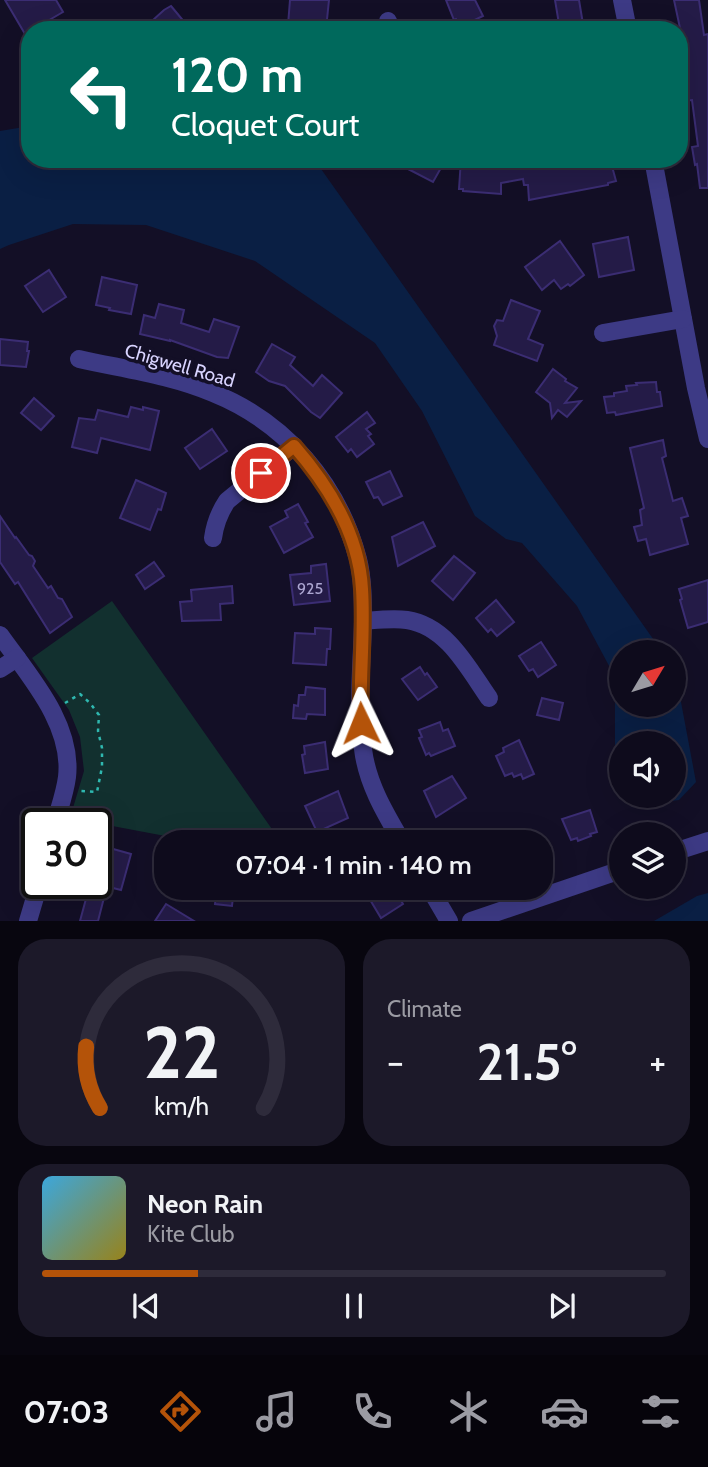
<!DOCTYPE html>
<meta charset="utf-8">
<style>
:root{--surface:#0e0b1c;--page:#1c1929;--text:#f1f3f6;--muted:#9b9ba3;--line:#2e2b3b;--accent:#b45309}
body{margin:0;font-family:Cabin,sans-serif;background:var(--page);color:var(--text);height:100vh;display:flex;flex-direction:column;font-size:26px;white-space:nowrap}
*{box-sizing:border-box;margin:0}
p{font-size:23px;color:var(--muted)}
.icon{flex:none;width:38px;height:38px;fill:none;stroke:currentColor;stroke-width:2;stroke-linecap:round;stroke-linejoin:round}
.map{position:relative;height:921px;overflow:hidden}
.sheet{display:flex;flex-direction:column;gap:18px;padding:18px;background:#08060f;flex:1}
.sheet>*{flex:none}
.banner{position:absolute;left:21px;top:21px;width:667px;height:147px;border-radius:28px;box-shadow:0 7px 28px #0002,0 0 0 2px var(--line);background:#00695c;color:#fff;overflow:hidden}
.needle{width:46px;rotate:52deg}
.controls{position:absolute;left:609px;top:640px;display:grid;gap:14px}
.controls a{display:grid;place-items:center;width:77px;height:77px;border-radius:50%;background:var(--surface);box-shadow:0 7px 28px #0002,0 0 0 2px var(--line);font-size:35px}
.speed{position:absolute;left:21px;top:808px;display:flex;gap:14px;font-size:35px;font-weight:700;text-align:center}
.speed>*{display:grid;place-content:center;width:91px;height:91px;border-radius:50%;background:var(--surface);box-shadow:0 7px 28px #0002,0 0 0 2px var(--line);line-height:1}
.speed .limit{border:4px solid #111;border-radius:10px;background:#fff;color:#111}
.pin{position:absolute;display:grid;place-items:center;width:60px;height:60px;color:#fff;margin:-30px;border:4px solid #fff;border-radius:50%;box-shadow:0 2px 7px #0007}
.me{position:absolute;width:77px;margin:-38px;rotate:358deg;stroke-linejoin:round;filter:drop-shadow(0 0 5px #0008)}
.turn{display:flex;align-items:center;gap:24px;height:147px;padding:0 35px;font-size:32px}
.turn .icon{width:91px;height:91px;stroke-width:2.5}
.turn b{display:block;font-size:49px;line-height:60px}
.big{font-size:52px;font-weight:600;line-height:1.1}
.sheet .widget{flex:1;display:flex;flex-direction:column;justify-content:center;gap:10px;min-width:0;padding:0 24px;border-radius:28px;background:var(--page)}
.sheet .dial{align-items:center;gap:0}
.dial svg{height:182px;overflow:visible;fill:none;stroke:var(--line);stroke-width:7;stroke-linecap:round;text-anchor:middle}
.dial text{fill:var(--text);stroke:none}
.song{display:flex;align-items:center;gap:21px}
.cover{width:84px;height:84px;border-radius:10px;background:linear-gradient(135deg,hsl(200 70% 55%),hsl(50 70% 35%))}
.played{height:7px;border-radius:4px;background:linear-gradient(90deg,var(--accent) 25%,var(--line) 25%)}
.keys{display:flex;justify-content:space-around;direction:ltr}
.heat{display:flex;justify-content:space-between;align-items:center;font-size:38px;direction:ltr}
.sheet .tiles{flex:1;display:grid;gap:18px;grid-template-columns:1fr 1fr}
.widget:last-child{grid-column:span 2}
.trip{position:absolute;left:154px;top:830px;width:399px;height:70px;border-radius:28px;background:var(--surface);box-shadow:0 7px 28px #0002,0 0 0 2px var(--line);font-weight:600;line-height:70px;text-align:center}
.tab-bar{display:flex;height:112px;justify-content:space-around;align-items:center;background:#06040b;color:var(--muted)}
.tab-bar .icon{width:49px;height:49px}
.tab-bar .on{color:var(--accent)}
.tab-bar b{font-size:32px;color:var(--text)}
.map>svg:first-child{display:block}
</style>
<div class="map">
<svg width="708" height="921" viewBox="0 0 708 921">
<rect width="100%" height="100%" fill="#130f26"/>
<path fill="#12302f" d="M 112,601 L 281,842 L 197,842 L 70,818 L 84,771 L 80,737 L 69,710 L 32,658 Z"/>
<g fill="#0a1f44">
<path d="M 30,126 L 30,159 L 314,159 L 663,653 L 621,653 L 621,705 L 674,705 L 674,668 L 675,670 L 696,782 L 679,800 L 641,805 L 633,796 L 674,796 L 674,744 L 621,744 L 621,776 L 615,761 L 615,677 L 577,606 L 522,543 L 506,539 L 475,516 L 422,411 L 375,343 L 255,261 L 146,225 L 73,224 L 9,245 L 0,249 L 0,131 Z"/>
<path d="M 708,893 L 708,921 L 654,921 L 697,896 Z"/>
</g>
<g fill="#241b47" stroke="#3b2d73" stroke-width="2">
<path d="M 5,0 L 56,0 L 63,12 L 32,30 L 30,30 L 25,34 Z"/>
<path d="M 290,0 L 329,0 L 326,29 L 288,25 Z"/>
<path d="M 446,0 L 475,0 L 483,16 L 460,27 L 456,19 L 454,20 Z"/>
<path d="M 555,0 L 579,0 L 584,30 L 560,30 Z"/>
<path d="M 674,0 L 699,0 L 704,35 L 708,34 L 708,188 L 700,188 L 697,164 L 695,165 L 692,147 L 698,146 L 692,100 L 684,101 L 680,85 L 688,84 L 679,50 L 680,28 Z"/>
<path d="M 171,6 L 191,30 L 142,30 L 164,10 Z"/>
<path d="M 413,159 L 446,159 L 433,182 L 408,169 Z"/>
<path d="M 461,159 L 479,160 L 479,164 L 519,168 L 517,159 L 535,159 L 536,161 L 548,159 L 610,159 L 616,181 L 608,183 L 608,185 L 529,200 L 528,185 L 524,185 L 523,179 L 501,183 L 501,194 L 463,191 L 463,189 L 459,189 Z"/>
<path d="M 628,237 L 634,270 L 599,277 L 593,244 Z"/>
<path d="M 560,241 L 584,275 L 570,286 L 568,284 L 561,289 L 554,280 L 542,290 L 525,267 Z"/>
<path d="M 49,270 L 66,297 L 43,312 L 25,286 Z"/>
<path d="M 102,277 L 137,285 L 131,314 L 109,310 L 110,308 L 96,305 Z"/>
<path d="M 511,300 L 540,311 L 528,339 L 543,345 L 537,361 L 494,345 L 497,336 L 494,326 L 497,320 L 503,321 Z"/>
<path d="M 159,304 L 184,310 L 181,323 L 209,332 L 214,319 L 239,327 L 228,358 L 217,357 L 170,340 L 170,341 L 140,334 L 144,315 L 155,318 Z"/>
<path d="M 0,339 L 28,342 L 27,351 L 29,351 L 26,367 L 0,365 Z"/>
<path d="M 272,344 L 295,357 L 290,365 L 313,386 L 322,375 L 342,393 L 320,418 L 311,412 L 285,386 L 269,381 L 256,372 Z"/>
<path d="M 553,369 L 566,379 L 565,381 L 577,388 L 565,403 L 581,401 L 567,417 L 558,410 L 552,418 L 550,403 L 536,392 Z"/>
<path d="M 656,382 L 657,392 L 660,392 L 662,406 L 616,415 L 615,412 L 607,413 L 604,397 L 614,396 L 614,393 L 627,391 L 626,386 L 637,385 L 636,383 Z"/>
<path d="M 34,398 L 54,416 L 41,430 L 21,413 Z"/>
<path d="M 131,407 L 143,410 L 143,407 L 159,411 L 150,450 L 101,438 L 97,453 L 72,447 L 79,418 L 95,420 L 98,410 L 128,417 Z"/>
<path d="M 367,412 L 375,423 L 366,429 L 371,434 L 368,436 L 374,444 L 357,457 L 351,449 L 348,452 L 336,437 Z"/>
<path d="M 212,429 L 227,451 L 200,469 L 185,448 Z"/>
<path d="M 663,440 L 666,456 L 662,458 L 673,501 L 682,498 L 688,516 L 681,518 L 688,544 L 650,555 L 646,539 L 638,541 L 634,527 L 642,525 L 640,510 L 644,508 L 630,448 Z"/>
<path d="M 390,471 L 402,496 L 383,505 L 378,497 L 374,498 L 366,482 Z"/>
<path d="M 136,480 L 166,493 L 161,510 L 158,509 L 150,530 L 120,518 Z"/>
<path d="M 298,504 L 308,522 L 305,523 L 313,537 L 284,553 L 270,527 L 288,517 L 285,511 Z"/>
<path d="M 0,516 L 15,538 L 16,537 L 29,555 L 32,556 L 35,561 L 33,566 L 48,588 L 51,586 L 58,598 L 62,599 L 72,617 L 50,633 L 18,582 L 15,584 L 0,562 Z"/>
<path d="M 423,522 L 435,546 L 398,566 L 392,537 Z"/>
<path d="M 454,556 L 475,573 L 453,600 L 432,581 Z"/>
<path d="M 154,562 L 164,576 L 145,589 L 136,575 Z"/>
<path d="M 326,564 L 330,601 L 294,605 L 290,575 L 311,573 L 311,566 Z"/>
<path d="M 708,580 L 708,622 L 688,628 L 680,600 L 682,599 L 679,589 Z"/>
<path d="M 232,586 L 233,603 L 220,604 L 221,620 L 182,621 L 180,602 L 192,601 L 191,590 Z"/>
<path d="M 496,600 L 514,622 L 497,636 L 491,629 L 488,632 L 476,618 Z"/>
<path d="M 315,628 L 331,629 L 330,649 L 327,649 L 326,665 L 293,663 L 295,633 L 315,634 Z"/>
<path d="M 541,642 L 556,665 L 538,677 L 533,669 L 529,671 L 519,656 Z"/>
<path d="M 420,667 L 425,675 L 427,673 L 437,687 L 418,700 L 402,679 Z"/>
<path d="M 306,687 L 325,689 L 325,715 L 307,714 L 306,719 L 293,718 L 294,705 L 298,706 L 299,695 L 305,695 Z"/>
<path d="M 542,698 L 563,703 L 559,720 L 537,715 Z"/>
<path d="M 440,722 L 443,731 L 448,729 L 455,746 L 431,756 L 429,753 L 426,755 L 419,738 L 422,737 L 419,730 Z"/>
<path d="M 519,740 L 534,774 L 523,779 L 521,774 L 514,777 L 512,773 L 505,776 L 496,756 L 504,752 L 503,748 Z"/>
<path d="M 325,742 L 328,769 L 305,773 L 302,755 L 305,754 L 304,746 Z"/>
<path d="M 452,776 L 466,798 L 436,817 L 424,791 Z"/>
<path d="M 338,791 L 348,818 L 317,832 L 305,806 Z"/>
<path d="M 590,810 L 597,832 L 590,834 L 591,836 L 578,841 L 577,838 L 571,840 L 562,819 Z"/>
<path d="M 106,847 L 131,854 L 121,890 L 109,887 L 108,891 L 106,890 L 98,921 L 80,921 L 90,884 L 96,884 L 96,867 L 100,868 Z"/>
<path d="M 217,887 L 255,887 L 254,900 L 233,897 L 232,906 L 215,904 Z"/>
<path d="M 375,887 L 393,887 L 403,904 L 381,918 L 366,893 Z"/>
<path d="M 166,904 L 194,921 L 155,921 Z"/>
</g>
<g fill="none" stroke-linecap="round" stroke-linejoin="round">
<path stroke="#2fb8b0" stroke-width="2.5" stroke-dasharray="3.5 5" stroke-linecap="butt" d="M 65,703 L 80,694 L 90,703 L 99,715 L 98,731 L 102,748 L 102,767 L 97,792 L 81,791"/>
<g stroke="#3d3a85" stroke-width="18">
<path d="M 622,0 L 628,30"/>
<path d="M 388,21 L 391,30"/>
<path d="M 653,159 L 696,388 L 708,439"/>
<path d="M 603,333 L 683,319"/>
<path d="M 79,359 C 123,369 171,375 213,393 C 285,422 338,483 358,559 C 363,579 363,601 363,622 C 362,664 357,707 363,749 C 367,783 385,813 402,842"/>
<path d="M 213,538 C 215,523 219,513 227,501 L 294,446"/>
<path d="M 363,621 C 377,620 393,618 407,620 C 447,626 468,668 489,698"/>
<path d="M 0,635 C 29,676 73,724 67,777 C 65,793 59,809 55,824"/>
<path d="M 0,669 L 17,658"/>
<path d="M 429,887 L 449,921"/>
<path d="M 28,921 L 39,884"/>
</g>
<g stroke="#3d3a85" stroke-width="18">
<path d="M 674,852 L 708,841"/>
<path d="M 471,921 L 621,870"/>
</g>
</g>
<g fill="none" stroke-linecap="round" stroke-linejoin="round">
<g stroke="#753606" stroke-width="18">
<path id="route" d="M 261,473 L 294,446 C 329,486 359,534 362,589 C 365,634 359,679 361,723"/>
</g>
<use href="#route" stroke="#b45309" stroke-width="12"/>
</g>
<g text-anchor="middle" stroke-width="7" stroke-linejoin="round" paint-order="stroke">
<g font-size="16" fill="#aca6d1">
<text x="310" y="594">925</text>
</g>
<g font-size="19" fill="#d9d4ff" stroke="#130f26">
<text transform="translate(180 365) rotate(16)" y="7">Chigwell Road</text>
</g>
</g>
</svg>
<div class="controls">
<a><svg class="needle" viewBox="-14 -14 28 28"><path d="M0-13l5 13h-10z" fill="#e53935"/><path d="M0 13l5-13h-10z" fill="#9b9ba3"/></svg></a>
<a><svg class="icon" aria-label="sound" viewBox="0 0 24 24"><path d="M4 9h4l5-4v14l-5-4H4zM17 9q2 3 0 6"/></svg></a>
<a><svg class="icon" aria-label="layers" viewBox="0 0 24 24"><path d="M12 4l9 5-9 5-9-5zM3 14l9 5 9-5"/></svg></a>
</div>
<div class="speed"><div class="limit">30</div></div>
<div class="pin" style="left:261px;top:473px;background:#d93025"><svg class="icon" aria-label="arrive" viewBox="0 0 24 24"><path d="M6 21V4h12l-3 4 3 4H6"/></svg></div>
<svg class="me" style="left:361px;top:723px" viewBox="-20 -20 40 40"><path d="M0-17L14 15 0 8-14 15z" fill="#b45309" stroke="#fff" stroke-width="4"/></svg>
<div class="trip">07:04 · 1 min · 140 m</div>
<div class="banner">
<div class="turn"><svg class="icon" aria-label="left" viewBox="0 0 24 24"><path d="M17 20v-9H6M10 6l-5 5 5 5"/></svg><div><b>120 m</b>Cloquet Court</div></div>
</div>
</div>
<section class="sheet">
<div class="tiles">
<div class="widget dial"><svg viewBox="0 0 100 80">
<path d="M14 69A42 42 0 1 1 86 69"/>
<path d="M14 69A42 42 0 0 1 8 42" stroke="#b45309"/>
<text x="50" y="56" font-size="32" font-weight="700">22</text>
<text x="50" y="72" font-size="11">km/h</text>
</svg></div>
<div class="widget"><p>Climate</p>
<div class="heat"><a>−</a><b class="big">21.5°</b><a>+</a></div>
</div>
<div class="widget">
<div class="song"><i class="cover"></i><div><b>Neon Rain</b><p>Kite Club</p></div></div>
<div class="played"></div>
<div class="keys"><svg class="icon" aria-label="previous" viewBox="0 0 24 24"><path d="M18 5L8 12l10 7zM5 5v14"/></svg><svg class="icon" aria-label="pause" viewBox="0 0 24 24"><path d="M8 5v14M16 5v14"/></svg><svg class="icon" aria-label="next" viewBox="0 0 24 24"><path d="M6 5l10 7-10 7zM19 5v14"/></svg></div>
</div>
</div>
</section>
<nav class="tab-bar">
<b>07:03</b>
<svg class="icon on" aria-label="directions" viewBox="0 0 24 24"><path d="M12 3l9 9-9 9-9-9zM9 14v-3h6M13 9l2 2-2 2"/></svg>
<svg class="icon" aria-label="music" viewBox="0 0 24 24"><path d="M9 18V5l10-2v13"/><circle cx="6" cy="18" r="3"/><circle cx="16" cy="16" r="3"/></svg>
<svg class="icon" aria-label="phone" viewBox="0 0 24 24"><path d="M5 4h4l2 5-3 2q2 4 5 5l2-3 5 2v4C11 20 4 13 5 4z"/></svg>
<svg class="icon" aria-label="climate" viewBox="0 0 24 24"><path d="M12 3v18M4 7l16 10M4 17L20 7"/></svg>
<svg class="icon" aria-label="car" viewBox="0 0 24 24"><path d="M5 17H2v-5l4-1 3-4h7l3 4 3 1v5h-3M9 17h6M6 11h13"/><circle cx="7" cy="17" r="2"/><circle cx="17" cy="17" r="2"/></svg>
<svg class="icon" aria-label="filters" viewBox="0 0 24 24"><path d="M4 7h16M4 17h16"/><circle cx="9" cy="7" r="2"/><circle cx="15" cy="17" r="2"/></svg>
</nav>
